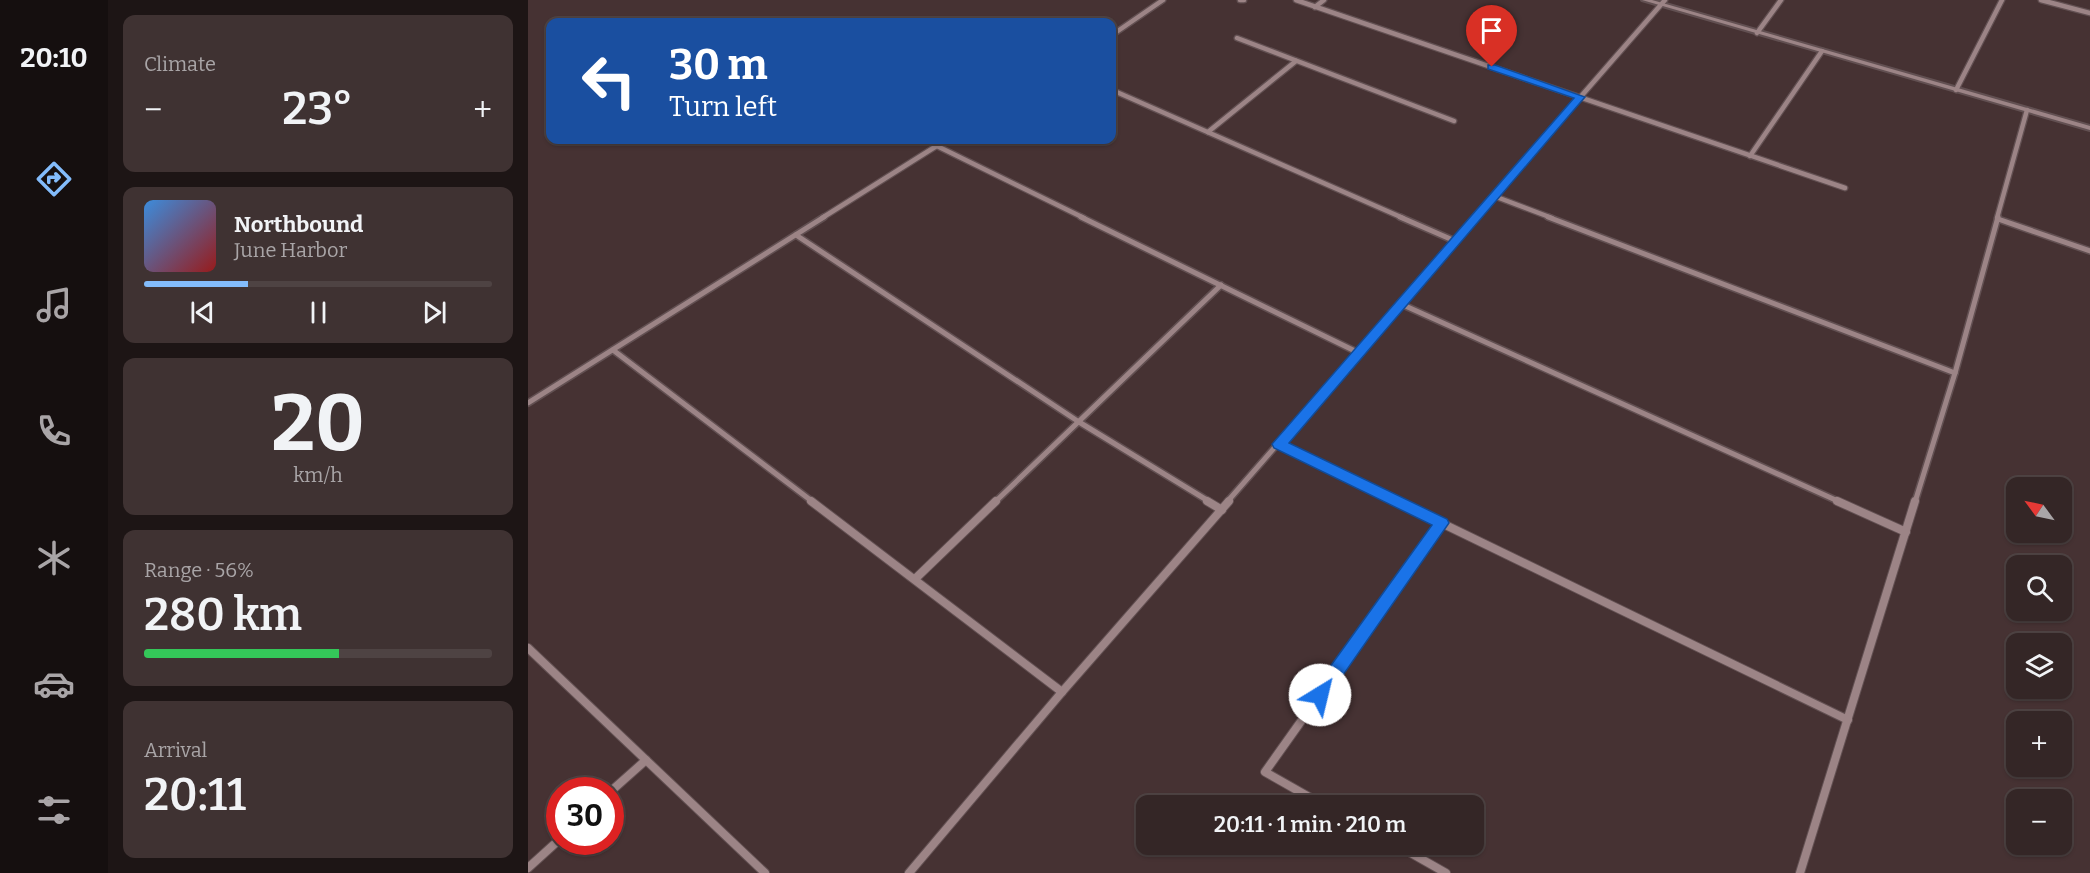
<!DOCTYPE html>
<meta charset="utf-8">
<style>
:root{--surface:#342626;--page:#3f3232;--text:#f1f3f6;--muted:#a9a5a7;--line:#4e4343;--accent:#83bcfb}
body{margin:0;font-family:Bitter,serif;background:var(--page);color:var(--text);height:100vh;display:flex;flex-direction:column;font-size:22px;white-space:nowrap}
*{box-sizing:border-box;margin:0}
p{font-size:20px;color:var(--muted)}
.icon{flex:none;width:33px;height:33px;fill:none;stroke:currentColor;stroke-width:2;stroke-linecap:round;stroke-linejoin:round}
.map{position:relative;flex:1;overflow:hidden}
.sheet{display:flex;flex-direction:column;gap:15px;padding:15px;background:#1d1515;width:420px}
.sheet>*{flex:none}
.hud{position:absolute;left:18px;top:18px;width:570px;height:126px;border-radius:12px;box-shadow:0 2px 4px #0004,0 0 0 2px var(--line);background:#1a4fa0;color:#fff;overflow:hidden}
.needle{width:39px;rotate:303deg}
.buttons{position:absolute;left:1478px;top:477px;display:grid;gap:12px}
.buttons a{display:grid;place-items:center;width:66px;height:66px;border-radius:12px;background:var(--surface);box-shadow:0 2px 4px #0004,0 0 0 2px var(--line);font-size:30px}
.speed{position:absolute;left:18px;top:777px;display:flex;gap:12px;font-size:30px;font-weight:700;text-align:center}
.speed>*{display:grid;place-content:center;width:78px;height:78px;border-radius:50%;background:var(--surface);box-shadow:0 2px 4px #0004,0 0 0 2px var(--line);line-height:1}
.speed .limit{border:9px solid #d22;background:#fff;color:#111}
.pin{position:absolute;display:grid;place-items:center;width:51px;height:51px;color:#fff;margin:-62px -26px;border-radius:50% 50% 50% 0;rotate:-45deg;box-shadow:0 0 6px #0007}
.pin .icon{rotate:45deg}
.me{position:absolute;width:66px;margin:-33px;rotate:36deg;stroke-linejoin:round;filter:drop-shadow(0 0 4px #0008)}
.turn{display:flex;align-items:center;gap:21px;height:126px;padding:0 24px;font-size:27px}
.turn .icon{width:78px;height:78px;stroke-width:2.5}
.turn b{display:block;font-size:42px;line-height:51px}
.big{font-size:45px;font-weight:600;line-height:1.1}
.sheet .tile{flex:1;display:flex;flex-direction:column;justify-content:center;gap:9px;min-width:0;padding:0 21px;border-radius:12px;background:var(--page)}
.sheet .dial{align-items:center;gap:0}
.dial b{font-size:78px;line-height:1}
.song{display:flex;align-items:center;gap:18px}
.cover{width:72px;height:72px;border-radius:9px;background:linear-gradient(135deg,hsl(210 70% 55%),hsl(0 70% 35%))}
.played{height:6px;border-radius:3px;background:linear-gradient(90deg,var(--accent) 30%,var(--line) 30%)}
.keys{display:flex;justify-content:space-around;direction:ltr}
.heat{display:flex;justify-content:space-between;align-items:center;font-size:33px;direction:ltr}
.charge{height:9px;border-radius:4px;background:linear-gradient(90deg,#34c759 56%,var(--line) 0)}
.trip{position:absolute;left:608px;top:795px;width:348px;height:60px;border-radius:12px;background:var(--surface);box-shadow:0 2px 4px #0004,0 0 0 2px var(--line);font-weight:600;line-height:60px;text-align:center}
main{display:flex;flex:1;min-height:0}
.tabs{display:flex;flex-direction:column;width:108px;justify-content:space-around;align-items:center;background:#150f0f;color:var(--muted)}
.tabs .icon{width:42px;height:42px}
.tabs .active{color:var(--accent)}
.tabs b{font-size:27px;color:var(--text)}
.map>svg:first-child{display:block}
</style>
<main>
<nav class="tabs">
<b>20:10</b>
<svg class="icon active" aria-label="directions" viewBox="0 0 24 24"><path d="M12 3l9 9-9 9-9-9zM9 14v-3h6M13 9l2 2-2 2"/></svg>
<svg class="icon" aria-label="music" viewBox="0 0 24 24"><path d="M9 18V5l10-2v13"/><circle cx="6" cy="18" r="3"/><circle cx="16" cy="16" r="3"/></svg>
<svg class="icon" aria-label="phone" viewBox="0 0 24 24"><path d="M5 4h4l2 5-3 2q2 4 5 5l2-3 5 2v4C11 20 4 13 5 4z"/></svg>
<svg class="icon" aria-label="climate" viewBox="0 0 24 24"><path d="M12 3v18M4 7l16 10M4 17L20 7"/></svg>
<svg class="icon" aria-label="car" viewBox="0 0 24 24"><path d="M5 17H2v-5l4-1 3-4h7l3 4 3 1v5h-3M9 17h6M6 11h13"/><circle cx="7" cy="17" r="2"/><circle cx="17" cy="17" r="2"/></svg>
<svg class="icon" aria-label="filters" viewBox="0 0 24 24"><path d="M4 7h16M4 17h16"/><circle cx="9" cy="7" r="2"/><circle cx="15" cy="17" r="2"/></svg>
</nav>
<section class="sheet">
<div class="tile"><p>Climate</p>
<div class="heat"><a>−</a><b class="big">23°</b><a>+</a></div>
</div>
<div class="tile">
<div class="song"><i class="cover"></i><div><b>Northbound</b><p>June Harbor</p></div></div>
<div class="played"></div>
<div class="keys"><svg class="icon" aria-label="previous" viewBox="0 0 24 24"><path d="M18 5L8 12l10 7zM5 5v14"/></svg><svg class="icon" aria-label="pause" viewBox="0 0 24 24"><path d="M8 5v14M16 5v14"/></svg><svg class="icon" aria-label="next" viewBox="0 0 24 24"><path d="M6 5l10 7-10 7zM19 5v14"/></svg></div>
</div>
<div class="tile dial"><b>20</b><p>km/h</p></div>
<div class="tile"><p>Range · 56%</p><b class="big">280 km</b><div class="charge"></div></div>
<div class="tile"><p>Arrival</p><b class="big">20:11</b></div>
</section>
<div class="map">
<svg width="1562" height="873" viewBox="0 0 1562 873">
<rect width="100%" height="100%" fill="#463233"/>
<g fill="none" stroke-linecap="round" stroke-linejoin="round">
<g stroke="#625052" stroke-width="7">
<g id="minor-far2">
<path d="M 712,0 L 716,0"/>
<path d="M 768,0 L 1317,188"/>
<path d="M 1513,0 L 1562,13"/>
<path d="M 787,7 L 796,0"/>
<path d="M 1229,33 L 1253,0"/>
<path d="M 584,35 L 635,0"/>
<path d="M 709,38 L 926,121"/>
<path d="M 584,90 L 875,218"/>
<path d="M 1428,90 L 1474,0"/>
<path d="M 680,132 L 768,61"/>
<path d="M 409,146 L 556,218"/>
<path d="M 1222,156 L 1294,51"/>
<path d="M 966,196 L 1024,218"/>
<path d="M 294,218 L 418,140"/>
<path d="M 947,218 L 1137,0"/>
<path d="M 1469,218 L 1499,110"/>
</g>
</g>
<g stroke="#625052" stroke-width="8">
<g id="minor-far1">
<path d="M 553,217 L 831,353"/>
<path d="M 872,217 L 927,241"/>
<path d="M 1020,217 L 1427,373"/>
<path d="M 1470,219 L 1562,251"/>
<path d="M 268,235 L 551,422 L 682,502"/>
<path d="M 873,304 L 1312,502"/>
<path d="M 85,350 L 285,502"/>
<path d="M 0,403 L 296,217"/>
<path d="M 751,444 L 871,502"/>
<path d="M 467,502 L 693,285"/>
<path d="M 699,502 L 948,217"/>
<path d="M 1387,502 L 1427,373 L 1470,217"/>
</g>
</g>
<g stroke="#625052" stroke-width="10">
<g id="minor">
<path d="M 283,501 L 534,692"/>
<path d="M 679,501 L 694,510"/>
<path d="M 868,501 L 1320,720"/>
<path d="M 1309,501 L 1378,532"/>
<path d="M 387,579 L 468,501"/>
<path d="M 0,648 L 237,873"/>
<path d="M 82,792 L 118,760"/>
<path d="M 797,806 L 737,772 L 914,523"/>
<path d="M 867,844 L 918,873"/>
<path d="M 0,868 L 32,839"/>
<path d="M 381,873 L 534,692 L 701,501"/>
<path d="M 1272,873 L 1387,501"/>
</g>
</g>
<g stroke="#625052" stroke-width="4">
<path id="tertiary" d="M 1114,0 L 1124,0 L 1562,126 L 1562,130 Z"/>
</g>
<use href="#minor-far2" stroke="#9c8486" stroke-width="4.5"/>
<use href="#minor-far1" stroke="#9c8486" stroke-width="5"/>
<use href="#minor" stroke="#9c8486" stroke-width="8"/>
<use href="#tertiary" fill="#9c8486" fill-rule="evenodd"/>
</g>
<path fill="#1a73e8" stroke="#114b97" stroke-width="1.5" d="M 960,65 L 967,65 L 1057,97 L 761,443 L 919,519 L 921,523 L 797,701 L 792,703 L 786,701 L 783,695 L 786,689 L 904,525 L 746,448 L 744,444 L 1046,98 L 960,69 Z"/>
</svg>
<div class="buttons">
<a><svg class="needle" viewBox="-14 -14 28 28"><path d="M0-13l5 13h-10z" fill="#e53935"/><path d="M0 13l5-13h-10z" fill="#a9a5a7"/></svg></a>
<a><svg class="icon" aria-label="search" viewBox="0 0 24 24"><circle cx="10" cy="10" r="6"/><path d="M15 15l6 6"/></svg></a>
<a><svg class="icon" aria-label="layers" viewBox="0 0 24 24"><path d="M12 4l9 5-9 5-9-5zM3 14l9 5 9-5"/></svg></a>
<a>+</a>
<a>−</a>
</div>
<div class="speed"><div class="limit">30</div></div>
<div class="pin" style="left:964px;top:67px;background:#d93025"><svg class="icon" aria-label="arrive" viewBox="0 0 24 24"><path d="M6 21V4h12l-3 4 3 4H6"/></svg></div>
<svg class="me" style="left:792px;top:695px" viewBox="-20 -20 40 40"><circle r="19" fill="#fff"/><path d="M0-13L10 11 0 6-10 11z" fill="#1a73e8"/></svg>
<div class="trip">20:11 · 1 min · 210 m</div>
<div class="hud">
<div class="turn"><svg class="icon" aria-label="left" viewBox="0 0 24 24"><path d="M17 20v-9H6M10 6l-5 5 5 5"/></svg><div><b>30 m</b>Turn left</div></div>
</div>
</div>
</main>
